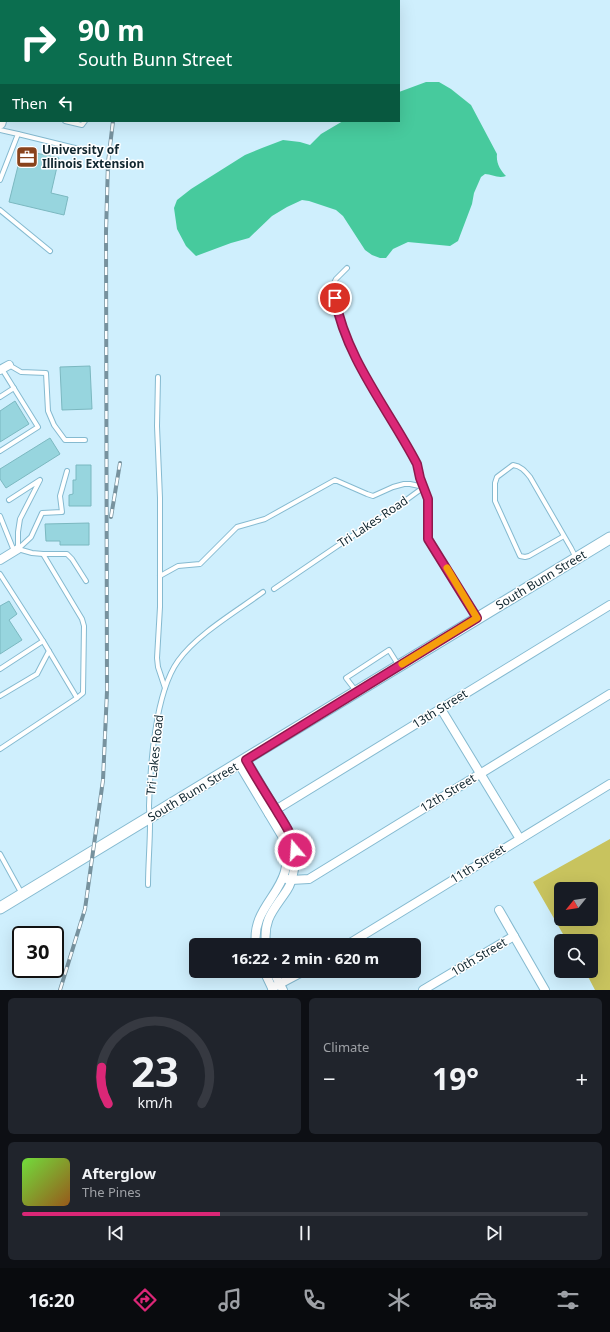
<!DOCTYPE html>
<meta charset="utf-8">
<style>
:root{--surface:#171b24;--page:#20242c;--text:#f1f3f6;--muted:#9ea1a6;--line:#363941;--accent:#db2777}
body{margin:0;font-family:"Noto Sans",sans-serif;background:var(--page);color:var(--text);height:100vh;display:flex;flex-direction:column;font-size:15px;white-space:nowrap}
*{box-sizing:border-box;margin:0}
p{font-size:13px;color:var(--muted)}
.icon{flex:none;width:22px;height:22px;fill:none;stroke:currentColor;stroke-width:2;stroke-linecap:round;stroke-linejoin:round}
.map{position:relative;height:990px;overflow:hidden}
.panel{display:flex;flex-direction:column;gap:8px;padding:8px;background:#0d0f14;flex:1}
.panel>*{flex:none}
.guide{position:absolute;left:0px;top:0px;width:400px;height:122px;box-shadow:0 4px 16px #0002;background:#0b6e4f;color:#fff;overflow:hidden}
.needle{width:26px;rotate:240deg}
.buttons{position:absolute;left:554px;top:882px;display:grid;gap:8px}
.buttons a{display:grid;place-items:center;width:44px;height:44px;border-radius:6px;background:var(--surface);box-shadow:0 4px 16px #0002;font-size:20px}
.speed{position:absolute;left:12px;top:926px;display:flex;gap:8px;font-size:20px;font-weight:700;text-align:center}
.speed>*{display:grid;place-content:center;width:52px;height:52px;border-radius:50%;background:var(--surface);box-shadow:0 4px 16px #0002;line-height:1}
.speed .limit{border:2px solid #111;border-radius:6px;background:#fff;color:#111}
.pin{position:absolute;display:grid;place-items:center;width:34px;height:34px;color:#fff;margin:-17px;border:2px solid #fff;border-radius:50%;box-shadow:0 1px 4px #0007}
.me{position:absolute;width:44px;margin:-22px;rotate:342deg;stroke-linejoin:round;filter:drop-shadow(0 0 3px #0008)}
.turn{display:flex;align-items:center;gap:14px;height:84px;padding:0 12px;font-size:18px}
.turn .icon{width:52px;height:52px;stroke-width:2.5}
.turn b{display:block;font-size:28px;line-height:34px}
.then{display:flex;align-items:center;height:38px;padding:0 12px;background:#0003;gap:8px;font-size:15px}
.big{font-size:30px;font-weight:700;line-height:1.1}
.panel .widget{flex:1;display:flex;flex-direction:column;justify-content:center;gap:6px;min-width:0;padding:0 14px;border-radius:6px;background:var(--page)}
.panel .dial{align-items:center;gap:0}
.dial svg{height:104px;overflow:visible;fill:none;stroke:var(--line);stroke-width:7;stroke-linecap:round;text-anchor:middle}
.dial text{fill:var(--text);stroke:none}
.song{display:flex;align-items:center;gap:12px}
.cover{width:48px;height:48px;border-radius:6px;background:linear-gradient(135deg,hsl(100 70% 55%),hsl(30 70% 35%))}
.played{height:4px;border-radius:2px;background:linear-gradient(90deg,var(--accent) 35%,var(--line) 35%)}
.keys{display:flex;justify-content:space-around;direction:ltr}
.heat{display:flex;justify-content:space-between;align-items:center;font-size:22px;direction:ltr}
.panel .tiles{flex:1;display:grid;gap:8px;grid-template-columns:1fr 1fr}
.widget:last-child{grid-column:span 2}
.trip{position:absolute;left:189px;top:938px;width:232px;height:40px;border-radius:6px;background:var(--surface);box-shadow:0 4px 16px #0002;font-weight:700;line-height:40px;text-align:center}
.tabs{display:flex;height:64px;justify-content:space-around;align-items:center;background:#090b0e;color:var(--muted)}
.tabs .icon{width:28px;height:28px}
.tabs .on{color:var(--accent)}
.tabs b{font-size:18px;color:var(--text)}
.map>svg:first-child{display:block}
</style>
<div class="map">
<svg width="610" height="990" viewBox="0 0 610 990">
<rect width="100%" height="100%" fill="#cfeffd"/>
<path fill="#c8c35e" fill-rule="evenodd" d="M 610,839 L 610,990 L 595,990 L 585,971 L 591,971 L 591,941 L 567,941 L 533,882 ZM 561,889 L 591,889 L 591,919 L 561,919 Z"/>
<path fill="#47ca9d" d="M 426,82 L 439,82 L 451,89 L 471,105 L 497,154 C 496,163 500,170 506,176 C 498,179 492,174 485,174 L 481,177 L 474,193 L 472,204 L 458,241 L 450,246 L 408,242 L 393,249 L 386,258 L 380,258 L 372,255 L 365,250 L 343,216 L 336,210 L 309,201 L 302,200 L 287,207 L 272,216 L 249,238 L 231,243 L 196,256 L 186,246 L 177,229 L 174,208 L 177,200 L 191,189 L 245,155 L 262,148 L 283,140 L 300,142 L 310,145 L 321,134 L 343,121 L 399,121 L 399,92 Z"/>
<g fill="#97d5de" stroke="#7bb8c0">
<path d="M 22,150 L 59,158 L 51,193 L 68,197 L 64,215 L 9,202 Z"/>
<path d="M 90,366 L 92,409 L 62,410 L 60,367 Z"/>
<path d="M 15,401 L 29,424 L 0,442 L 0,411 Z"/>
<path d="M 50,438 L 60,454 L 6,488 L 0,479 L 0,469 Z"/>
<path d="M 76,465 L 91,465 L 91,506 L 69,506 L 69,495 L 73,494 L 73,480 L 76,480 Z"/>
<path d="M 89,523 L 89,545 L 60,545 L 60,541 L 46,541 L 45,524 Z"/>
<path d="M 9,601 L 17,614 L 9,620 L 22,640 L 0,654 L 0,606 Z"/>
</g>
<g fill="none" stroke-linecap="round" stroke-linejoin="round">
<g stroke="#85bad0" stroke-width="6">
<g id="lane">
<path d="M 110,1 L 110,0"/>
<path d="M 65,121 L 82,125 L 85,121"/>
<path d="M 0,130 L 18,134"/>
<path d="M 0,180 L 18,134 L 79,149"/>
<path d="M 0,210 L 50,251"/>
<path d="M 9,365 L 21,372 L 46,373 L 48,411 L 54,425 L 65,440 L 85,440"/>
<path d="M 158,377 L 157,426 L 160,498 L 160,607 L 157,658 L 158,667 L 165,688"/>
<path d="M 0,397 L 14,388"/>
<path d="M 0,451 L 38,427 L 2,369"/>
<path d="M 9,500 L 40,480 L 20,519 L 18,532 L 18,549"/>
<path d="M 0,516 L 14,551"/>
<path d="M 564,536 L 529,556 L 525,557 L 520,556 L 495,501 L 495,483 L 497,477 L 513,465 C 521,466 525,471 530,477 L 571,548 L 576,558"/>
<path d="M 18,549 L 31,537 L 42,513 L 62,512 L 60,496 L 67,471"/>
<path d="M 43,554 L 67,554 L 72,559 L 86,581"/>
<path d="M 0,574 L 43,641 L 0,669"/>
<path d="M 160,576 L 178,566 L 200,564 L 237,527 L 265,519 L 335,480 L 367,494 L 373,496 L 393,487 L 404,484 L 410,484 L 424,487 L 428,499 L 428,539 L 476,617"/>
<path d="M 274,589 L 355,534 L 387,514 L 424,487 L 417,464 L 410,451 L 352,352 L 337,309 L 332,287 L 336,279 L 347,268"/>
<path d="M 43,641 L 77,698"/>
<path d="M 356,691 L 346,678 L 389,650 L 399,666"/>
<path d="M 0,696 L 37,674 L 49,651"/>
<path d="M 0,749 L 77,698 L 83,693 L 84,626 L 82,619 L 43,554 L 32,553 L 18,549"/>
<path d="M 0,854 L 22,894"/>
<path d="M 148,885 C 148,865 150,844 150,824 C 150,818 149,812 149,806 C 150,767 155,693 178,661 C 196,635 237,611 263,592"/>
</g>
</g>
<g stroke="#85bad0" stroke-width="10">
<g id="street">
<path d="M 0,370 L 9,365"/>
<path d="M 0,560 L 18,549"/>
<path d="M 441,709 L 520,839"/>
<path d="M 246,760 C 255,775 264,790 273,805 C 286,827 300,842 294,869 C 293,876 291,884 287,890 C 274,910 263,918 266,945"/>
<path d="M 239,764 L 282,836 C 302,889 250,900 256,945"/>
<path d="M 269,814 L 610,605"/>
<path d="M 283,878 L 291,880 L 309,879 L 610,694"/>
<path d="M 499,910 L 545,990"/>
<path d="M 347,945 L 610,784"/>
<path d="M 264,971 L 273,990"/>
<path d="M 273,971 L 283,990"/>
<path d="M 272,988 L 304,971"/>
<path d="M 423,990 L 514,936"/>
</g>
</g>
<g stroke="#85bad0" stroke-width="13">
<g id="secondary">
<path d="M 29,1 L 29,0"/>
<path d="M 0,123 L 1,119"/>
<path d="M 0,908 L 610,538"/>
</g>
</g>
<use href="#lane" stroke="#fff" stroke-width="4"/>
<use href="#street" stroke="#fff" stroke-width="8"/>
<use href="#secondary" stroke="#fff" stroke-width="11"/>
<g stroke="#77929e" stroke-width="4">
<g id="rail">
<path d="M 135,1 L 135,0"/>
<path d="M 111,517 L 120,463"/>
<path d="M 60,990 L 85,909 L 103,780 L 107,691 L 106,232 L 108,163 L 113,121"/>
</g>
</g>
<use href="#rail" stroke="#fff" stroke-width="2.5" stroke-dasharray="8" stroke-linecap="butt"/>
</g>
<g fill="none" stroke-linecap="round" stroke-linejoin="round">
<g stroke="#8e194d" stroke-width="10">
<path id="route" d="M 295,850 C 292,833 283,822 275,808 C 265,792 255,776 246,760 L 477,618 L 428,539 L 428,499 L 420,478 L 417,464 C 389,410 346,359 335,298"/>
</g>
<use href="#route" stroke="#db2777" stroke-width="7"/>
<path stroke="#f59e0b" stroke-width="7" d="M 402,664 L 477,618 L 447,568"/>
</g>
<defs>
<g id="office-square" transform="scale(1.15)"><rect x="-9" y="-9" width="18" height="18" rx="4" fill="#88431c" stroke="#fff"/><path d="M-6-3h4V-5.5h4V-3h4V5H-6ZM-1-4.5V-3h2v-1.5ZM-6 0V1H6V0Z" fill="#fff"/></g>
</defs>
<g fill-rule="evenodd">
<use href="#office-square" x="27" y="157"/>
</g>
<g text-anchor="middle" stroke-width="3" stroke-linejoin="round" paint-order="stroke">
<g font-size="12" font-weight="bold" fill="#10262f" stroke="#fff" text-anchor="start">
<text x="42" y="154">University of<tspan x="42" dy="14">Illinois Extension</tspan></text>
</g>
<g font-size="12" fill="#10262f" stroke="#fff">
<text transform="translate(373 522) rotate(-34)" y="4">Tri Lakes Road</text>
<text transform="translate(541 580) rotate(-31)" y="4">South Bunn Street</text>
<text transform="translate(440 709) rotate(-32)" y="4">13th Street</text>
<text transform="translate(155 755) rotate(-84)" y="4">Tri Lakes Road</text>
<text transform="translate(193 792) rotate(-31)" y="4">South Bunn Street</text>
<text transform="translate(448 793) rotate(-31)" y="4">12th Street</text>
<text transform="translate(478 864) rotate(-32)" y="4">11th Street</text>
<text transform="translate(479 957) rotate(-31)" y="4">10th Street</text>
</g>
</g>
</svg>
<div class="buttons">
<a><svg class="needle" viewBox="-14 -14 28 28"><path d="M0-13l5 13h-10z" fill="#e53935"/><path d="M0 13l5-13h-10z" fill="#9ea1a6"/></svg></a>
<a><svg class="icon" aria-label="search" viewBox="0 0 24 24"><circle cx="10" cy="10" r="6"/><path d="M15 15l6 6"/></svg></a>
</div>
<div class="speed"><div class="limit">30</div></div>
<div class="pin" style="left:335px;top:298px;background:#d93025"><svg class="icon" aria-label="arrive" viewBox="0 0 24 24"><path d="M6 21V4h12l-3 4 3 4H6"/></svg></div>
<svg class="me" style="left:295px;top:850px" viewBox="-20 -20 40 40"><circle r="17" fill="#db2777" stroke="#fff" stroke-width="3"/><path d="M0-11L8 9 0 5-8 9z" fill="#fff"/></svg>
<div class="trip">16:22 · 2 min · 620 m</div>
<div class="guide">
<div class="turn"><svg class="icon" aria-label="right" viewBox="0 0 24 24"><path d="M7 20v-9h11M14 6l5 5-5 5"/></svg><div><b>90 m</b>South Bunn Street</div></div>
<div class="then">Then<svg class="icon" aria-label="left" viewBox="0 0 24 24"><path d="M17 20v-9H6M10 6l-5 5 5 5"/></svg></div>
</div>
</div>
<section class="panel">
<div class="tiles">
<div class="widget dial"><svg viewBox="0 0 100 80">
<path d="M14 69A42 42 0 1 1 86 69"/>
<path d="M14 69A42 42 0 0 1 9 41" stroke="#db2777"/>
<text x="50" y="56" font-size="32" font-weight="700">23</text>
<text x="50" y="72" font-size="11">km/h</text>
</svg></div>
<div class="widget"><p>Climate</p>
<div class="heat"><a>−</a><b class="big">19°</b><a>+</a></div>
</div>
<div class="widget">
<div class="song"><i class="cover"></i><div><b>Afterglow</b><p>The Pines</p></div></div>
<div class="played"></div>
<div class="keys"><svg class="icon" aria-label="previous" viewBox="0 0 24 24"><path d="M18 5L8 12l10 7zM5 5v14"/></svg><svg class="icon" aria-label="pause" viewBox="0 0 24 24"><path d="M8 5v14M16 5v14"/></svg><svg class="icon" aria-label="next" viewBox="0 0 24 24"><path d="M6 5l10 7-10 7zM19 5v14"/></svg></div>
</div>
</div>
</section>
<nav class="tabs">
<b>16:20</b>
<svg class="icon on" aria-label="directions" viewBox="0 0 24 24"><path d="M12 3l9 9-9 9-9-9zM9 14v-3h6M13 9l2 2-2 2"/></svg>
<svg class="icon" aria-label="music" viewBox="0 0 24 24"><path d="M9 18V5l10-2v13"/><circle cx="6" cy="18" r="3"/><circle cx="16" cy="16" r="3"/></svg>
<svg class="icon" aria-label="phone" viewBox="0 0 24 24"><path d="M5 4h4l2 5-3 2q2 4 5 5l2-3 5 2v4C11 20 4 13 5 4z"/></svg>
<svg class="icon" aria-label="climate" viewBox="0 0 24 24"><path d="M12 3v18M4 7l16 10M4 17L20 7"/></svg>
<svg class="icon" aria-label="car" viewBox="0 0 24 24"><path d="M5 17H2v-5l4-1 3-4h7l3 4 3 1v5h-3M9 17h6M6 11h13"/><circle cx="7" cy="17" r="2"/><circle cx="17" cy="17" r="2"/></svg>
<svg class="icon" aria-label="filters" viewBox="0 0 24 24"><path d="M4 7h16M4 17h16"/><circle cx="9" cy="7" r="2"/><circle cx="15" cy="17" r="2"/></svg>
</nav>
